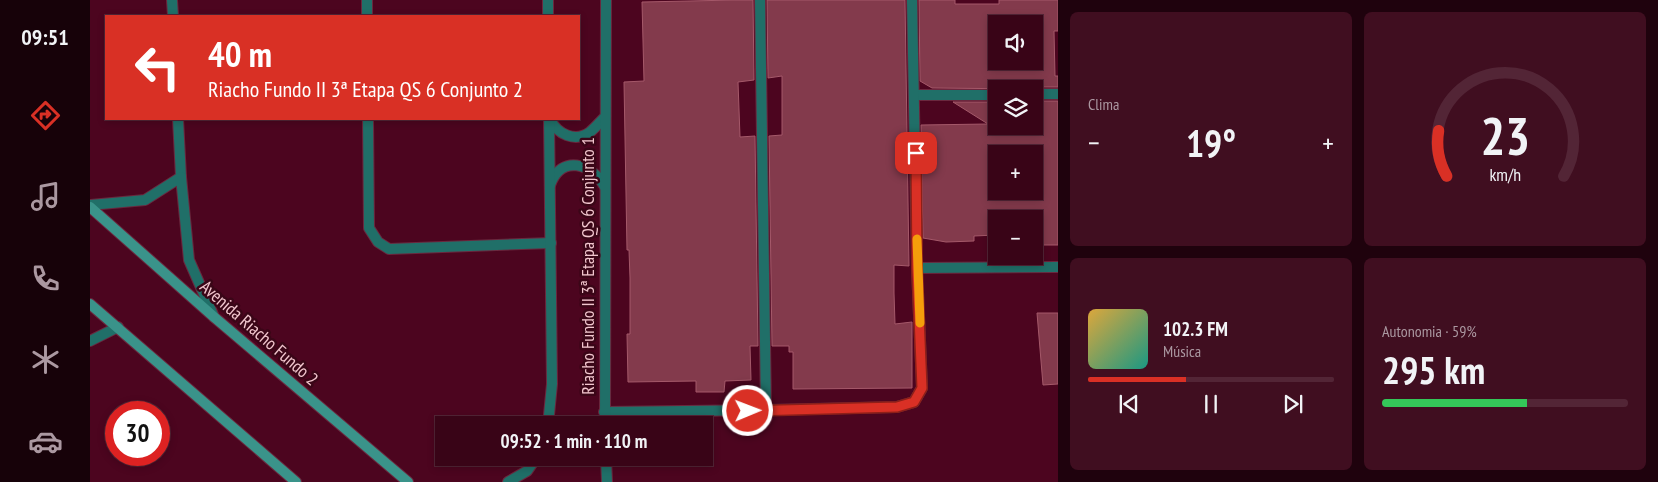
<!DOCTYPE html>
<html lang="pt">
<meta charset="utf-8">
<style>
:root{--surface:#390417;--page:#400e20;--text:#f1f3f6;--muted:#ab98a1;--line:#532536;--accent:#d93025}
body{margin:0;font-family:"PT Sans Narrow",sans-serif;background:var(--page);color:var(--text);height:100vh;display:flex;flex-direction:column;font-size:19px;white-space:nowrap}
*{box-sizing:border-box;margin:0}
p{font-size:16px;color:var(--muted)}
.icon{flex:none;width:28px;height:28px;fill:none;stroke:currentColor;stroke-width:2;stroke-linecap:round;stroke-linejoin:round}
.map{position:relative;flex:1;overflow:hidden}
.drawer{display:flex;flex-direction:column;gap:12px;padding:12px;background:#1f020d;width:600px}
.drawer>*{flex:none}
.banner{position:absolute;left:15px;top:15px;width:475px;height:105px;border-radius:0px;box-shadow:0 2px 8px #0003,0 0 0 1px var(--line);background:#d93025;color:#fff;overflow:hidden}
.controls{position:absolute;left:898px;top:15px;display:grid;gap:10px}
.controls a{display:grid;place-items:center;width:55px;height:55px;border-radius:0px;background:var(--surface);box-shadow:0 2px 8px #0003,0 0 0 1px var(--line);font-size:25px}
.speed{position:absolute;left:15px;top:401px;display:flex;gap:10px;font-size:25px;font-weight:700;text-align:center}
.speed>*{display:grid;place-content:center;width:65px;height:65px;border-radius:50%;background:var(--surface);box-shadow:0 2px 8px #0003,0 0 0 1px var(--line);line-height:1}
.speed .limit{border:8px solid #d22;background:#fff;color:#111}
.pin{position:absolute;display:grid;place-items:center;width:42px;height:42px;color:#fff;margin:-21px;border-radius:10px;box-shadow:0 2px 8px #0006}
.me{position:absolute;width:55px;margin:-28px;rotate:89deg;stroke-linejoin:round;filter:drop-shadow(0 0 4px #0008)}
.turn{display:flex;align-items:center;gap:18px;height:105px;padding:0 20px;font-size:22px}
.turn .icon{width:65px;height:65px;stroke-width:2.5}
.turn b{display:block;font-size:35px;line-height:42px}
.big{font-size:38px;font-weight:800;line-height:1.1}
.drawer .tile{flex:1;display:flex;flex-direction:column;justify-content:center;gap:8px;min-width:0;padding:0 18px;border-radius:8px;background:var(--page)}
.drawer .dial{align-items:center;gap:0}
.dial svg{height:130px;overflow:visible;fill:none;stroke:var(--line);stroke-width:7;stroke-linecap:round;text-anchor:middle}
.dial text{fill:var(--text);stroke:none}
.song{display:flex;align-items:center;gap:15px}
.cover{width:60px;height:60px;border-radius:8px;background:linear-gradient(135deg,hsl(40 70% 55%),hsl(170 70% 35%))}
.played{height:5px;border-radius:2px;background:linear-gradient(90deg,var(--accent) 40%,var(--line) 40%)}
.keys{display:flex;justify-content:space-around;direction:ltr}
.heat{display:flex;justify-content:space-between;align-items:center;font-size:28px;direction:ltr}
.charge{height:8px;border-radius:4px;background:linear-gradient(90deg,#34c759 59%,var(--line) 0)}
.drawer .tiles{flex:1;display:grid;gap:12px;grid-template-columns:repeat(2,1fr)}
.trip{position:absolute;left:345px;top:416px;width:278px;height:50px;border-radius:0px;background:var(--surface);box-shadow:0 2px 8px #0003,0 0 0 1px var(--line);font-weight:800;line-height:50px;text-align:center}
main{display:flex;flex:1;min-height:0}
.tabs{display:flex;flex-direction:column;width:90px;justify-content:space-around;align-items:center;background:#170209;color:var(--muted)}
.tabs .icon{width:35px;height:35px}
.tabs .active{color:var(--accent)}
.tabs b{font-size:22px;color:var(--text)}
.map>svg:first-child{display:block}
</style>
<main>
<nav class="tabs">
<b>09:51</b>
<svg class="icon active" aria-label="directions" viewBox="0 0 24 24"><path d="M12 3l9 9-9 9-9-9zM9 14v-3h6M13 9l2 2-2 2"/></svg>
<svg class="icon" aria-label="music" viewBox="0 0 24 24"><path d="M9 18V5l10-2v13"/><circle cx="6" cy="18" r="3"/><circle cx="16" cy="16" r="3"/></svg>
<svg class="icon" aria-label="phone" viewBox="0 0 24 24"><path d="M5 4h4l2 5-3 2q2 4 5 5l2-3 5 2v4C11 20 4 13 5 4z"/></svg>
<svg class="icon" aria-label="climate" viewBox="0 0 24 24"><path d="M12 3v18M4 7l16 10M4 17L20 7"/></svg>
<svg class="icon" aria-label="car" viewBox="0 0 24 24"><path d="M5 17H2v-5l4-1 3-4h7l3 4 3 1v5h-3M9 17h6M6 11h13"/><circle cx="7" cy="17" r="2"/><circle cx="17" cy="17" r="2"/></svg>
</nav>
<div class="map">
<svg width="968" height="482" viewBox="0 0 968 482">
<rect width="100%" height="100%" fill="#4c051f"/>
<g fill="#833a4c" stroke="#a5596a" fill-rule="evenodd">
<path d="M 645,0 L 663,0 L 664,80 L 648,82 L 650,137 L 665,136 L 668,346 L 660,346 L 661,380 L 635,381 L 634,392 L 606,392 L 606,381 L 538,382 L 537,334 L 540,334 L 540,278 L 539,250 L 537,250 L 534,82 L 554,81 L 552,2 Z"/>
<path d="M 677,0 L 815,0 L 819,266 L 804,265 L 804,293 L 805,324 L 822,322 L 822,388 L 703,389 L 703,352 L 699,352 L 699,346 L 682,346 L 679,136 L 692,135 L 692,76 L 678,78 Z"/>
<path d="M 829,0 L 865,0 L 865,4 L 909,4 L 909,0 L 968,0 L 968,31 L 964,31 L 965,76 L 968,76 L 968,87 L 944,87 L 940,89 L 842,88 L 830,81 ZM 906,24 L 944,24 L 944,61 L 906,61 Z"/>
<path d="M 944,101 L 968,101 L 968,245 L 944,245 L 944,219 L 906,219 L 906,235 L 884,236 L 884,241 L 856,242 L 833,238 L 831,125 L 898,124 L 863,102 L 906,102 L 906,126 L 944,126 ZM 906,154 L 944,154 L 944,191 L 906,191 Z"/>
<path d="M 947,313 L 968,313 L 968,384 L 953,385 Z"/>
</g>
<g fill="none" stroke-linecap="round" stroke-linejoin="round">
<g stroke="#6a283e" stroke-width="12">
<g id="minor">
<path d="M 82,0 L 83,16"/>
<path d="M 277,0 L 277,16"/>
<path d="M 458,0 L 458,16"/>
<path d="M 670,0 L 676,410"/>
<path d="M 944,94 L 968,94"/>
<path d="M 825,95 L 906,95"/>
<path d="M 88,119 L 91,177"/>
<path d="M 278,119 L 279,228 L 288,242 L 299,249 L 461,243"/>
<path d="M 460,119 C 467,134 485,143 500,132 C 505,128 510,122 515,117"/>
<path d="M 460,185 C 471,154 502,163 515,187"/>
<path d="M 0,205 L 55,200 L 91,177 L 99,260 L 124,317"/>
<path d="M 827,268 L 968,267"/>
<path d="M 0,341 L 28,327"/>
<path d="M 514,412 L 676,410 L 807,407 L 824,402 L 832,388 L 827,268 L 822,0"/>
<path d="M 458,425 L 462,384 L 459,119"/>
<path d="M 515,425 L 516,0"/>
<path d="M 516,458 L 517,482"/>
<path d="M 418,482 L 437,471 L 446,458"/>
</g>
</g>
<g stroke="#6a283e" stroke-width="12">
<g id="secondary">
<path d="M 0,207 L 124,317 L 318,482"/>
<path d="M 0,304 L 206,482"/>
</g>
</g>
<use href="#minor" stroke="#206f68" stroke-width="10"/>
<use href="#secondary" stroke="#3a938a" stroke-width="10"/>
</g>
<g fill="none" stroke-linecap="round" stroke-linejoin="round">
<g stroke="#8d1f18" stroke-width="12">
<path id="route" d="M 658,411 L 807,407 L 824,402 L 832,388 L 827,268 L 826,153"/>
</g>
<use href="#route" stroke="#d93025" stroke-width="9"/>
<path stroke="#f59e0b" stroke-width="9" d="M 827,239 L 830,323"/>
</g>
<g text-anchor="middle" stroke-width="5" stroke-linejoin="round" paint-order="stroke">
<g font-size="18" fill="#f2c6ce" stroke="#3a0617">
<text transform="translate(498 266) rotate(-90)" y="6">Riacho Fundo II 3ª Etapa QS 6 Conjunto 1</text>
<text transform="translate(169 333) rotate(41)" y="6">Avenida Riacho Fundo 2</text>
</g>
</g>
</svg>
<div class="controls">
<a><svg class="icon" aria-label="sound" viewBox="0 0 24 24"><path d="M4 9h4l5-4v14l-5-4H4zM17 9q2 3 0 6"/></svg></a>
<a><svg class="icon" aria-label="layers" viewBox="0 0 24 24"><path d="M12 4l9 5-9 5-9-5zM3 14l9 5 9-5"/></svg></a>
<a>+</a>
<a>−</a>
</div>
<div class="speed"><div class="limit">30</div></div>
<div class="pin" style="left:826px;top:153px;background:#d93025"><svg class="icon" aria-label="arrive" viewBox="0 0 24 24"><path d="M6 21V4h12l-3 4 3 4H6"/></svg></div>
<svg class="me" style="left:658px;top:411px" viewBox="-20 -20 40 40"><circle r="17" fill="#d93025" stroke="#fff" stroke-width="3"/><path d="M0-11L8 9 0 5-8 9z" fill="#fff"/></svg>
<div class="trip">09:52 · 1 min · 110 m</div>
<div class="banner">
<div class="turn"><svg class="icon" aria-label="left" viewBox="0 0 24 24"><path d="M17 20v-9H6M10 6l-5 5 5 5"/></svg><div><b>40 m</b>Riacho Fundo II 3ª Etapa QS 6 Conjunto 2</div></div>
</div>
</div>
<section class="drawer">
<div class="tiles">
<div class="tile"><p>Clima</p>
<div class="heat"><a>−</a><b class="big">19°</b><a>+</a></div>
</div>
<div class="tile dial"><svg viewBox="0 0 100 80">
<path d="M14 69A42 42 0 1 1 86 69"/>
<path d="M14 69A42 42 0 0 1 9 41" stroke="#d93025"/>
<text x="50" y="56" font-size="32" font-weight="700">23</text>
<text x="50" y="72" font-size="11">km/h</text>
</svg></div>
<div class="tile">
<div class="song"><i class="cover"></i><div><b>102.3 FM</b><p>Música</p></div></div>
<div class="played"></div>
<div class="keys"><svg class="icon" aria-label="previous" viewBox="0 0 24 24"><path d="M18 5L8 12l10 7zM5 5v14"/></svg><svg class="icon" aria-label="pause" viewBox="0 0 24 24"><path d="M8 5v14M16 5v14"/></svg><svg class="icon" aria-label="next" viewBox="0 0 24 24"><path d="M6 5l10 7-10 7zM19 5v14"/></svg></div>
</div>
<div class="tile"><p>Autonomia · 59%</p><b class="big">295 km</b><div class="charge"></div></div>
</div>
</section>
</main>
